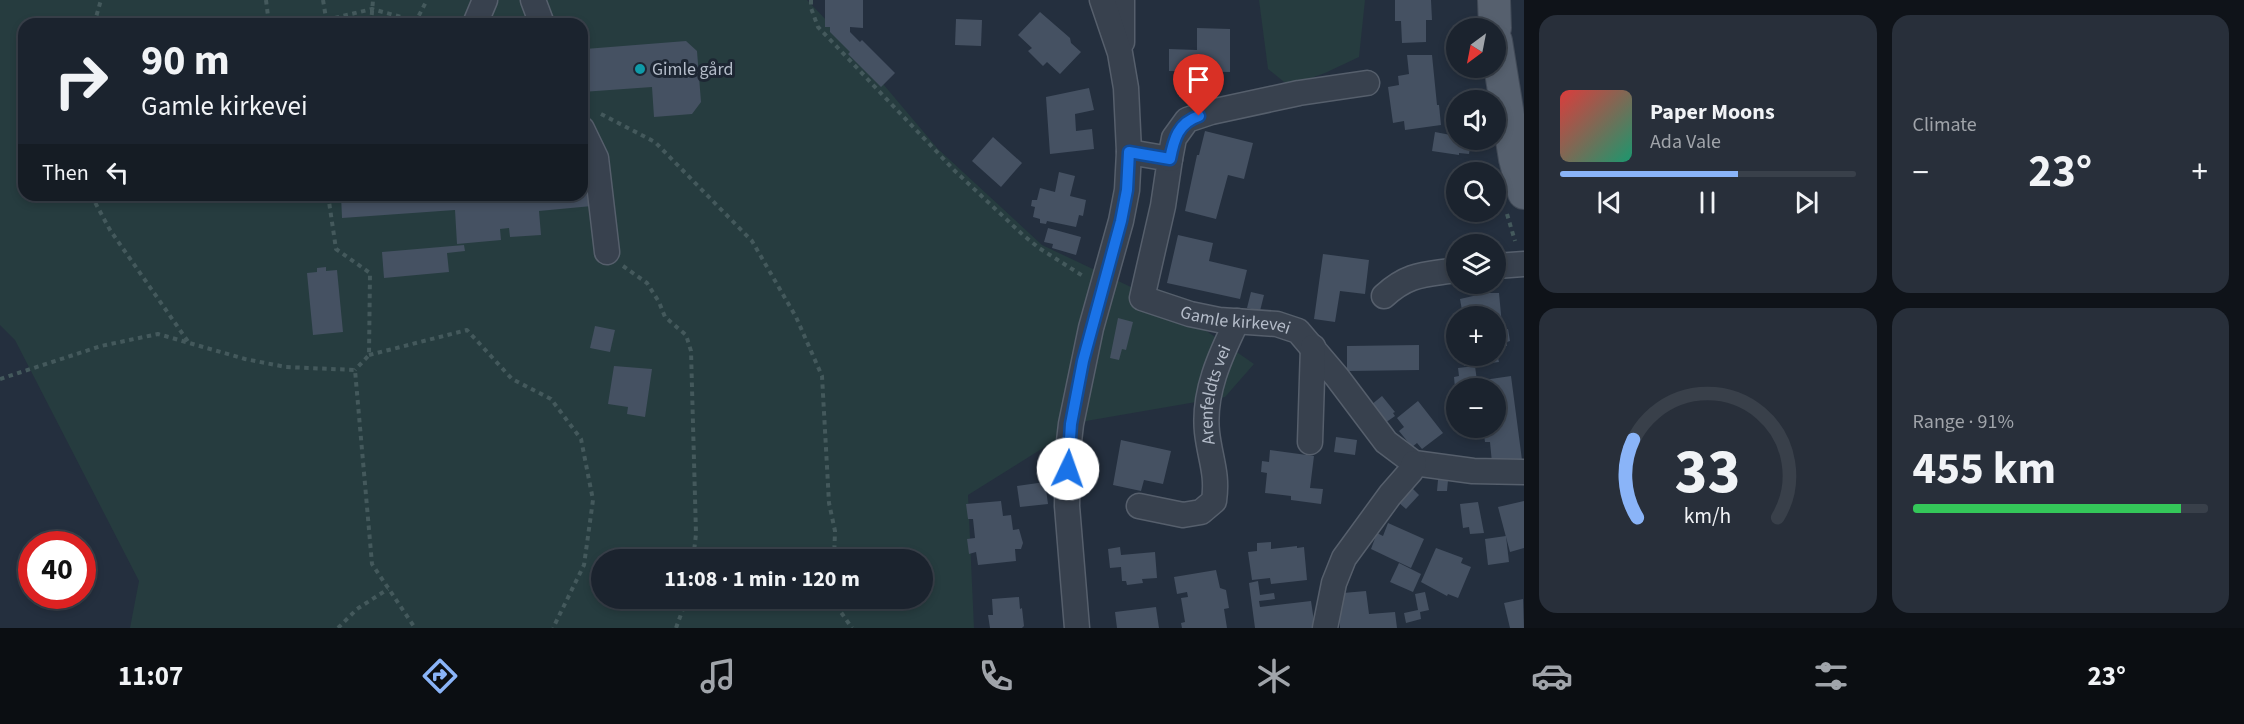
<!DOCTYPE html>
<meta charset="utf-8">
<style>
:root{--surface:#1b232e;--page:#282f3a;--text:#f1f3f6;--muted:#a0a4aa;--line:#39404a;--accent:#8ab4f8}
body{margin:0;font-family:"Source Sans 3",sans-serif;background:var(--page);color:var(--text);height:100vh;display:flex;flex-direction:column;font-size:22px;white-space:nowrap}
*{box-sizing:border-box;margin:0}
p{font-size:20px;color:var(--muted)}
.icon{flex:none;width:33px;height:33px;fill:none;stroke:currentColor;stroke-width:2;stroke-linecap:round;stroke-linejoin:round}
.map{position:relative;flex:1;overflow:hidden}
.side{display:flex;flex-direction:column;gap:15px;padding:15px;background:#0f1319;width:720px}
.side>*{flex:none}
.banner{position:absolute;left:18px;top:18px;width:570px;height:183px;border-radius:18px;box-shadow:0 3px 9px #0003,0 0 0 2px var(--line);background:#1b232e;color:var(--text);overflow:hidden}
.needle{width:39px;rotate:212deg}
.buttons{position:absolute;left:1446px;top:18px;display:grid;gap:12px}
.buttons a{display:grid;place-items:center;width:60px;height:60px;border-radius:50%;background:var(--surface);box-shadow:0 3px 9px #0003,0 0 0 2px var(--line);font-size:30px}
.speed{position:absolute;left:18px;top:531px;display:flex;gap:12px;font-size:30px;font-weight:700;text-align:center}
.speed>*{display:grid;place-content:center;width:78px;height:78px;border-radius:50%;background:var(--surface);box-shadow:0 3px 9px #0003,0 0 0 2px var(--line);line-height:1}
.speed .limit{border:9px solid #d22;background:#fff;color:#111}
.pin{position:absolute;display:grid;place-items:center;width:51px;height:51px;color:#fff;margin:-62px -26px;border-radius:50% 50% 50% 0;rotate:-45deg;box-shadow:0 0 6px #0007}
.pin .icon{rotate:45deg}
.me{position:absolute;width:66px;margin:-33px;rotate:3deg;stroke-linejoin:round;filter:drop-shadow(0 0 4px #0008)}
.turn{display:flex;align-items:center;gap:21px;height:126px;padding:0 24px;font-size:27px}
.turn .icon{width:78px;height:78px;stroke-width:2.5}
.turn b{display:block;font-size:42px;line-height:51px}
.then{display:flex;align-items:center;height:57px;padding:0 24px;background:#0003;gap:12px;font-size:22px}
.big{font-size:45px;font-weight:700;line-height:1.1}
.side .tile{flex:1;display:flex;flex-direction:column;justify-content:center;gap:9px;min-width:0;padding:0 21px;border-radius:18px;background:var(--page)}
.side .dial{align-items:center;gap:0}
.dial svg{height:156px;overflow:visible;fill:none;stroke:var(--line);stroke-width:7;stroke-linecap:round;text-anchor:middle}
.dial text{fill:var(--text);stroke:none}
.song{display:flex;align-items:center;gap:18px}
.cover{width:72px;height:72px;border-radius:9px;background:linear-gradient(135deg,hsl(0 70% 55%),hsl(160 70% 35%))}
.played{height:6px;border-radius:3px;background:linear-gradient(90deg,var(--accent) 60%,var(--line) 60%)}
.keys{display:flex;justify-content:space-around;direction:ltr}
.heat{display:flex;justify-content:space-between;align-items:center;font-size:33px;direction:ltr}
.charge{height:9px;border-radius:4px;background:linear-gradient(90deg,#34c759 91%,var(--line) 0)}
.side .tiles{flex:1;display:grid;gap:15px;grid-template-columns:repeat(2,1fr)}
.trip{position:absolute;left:591px;top:549px;width:342px;height:60px;border-radius:30px;background:var(--surface);box-shadow:0 3px 9px #0003,0 0 0 2px var(--line);font-weight:700;line-height:60px;text-align:center}
.tab-bar{display:flex;height:96px;justify-content:space-around;align-items:center;background:#0b0e12;color:var(--muted)}
.tab-bar .icon{width:42px;height:42px}
.tab-bar .selected{color:var(--accent)}
.tab-bar b{font-size:27px;color:var(--text)}
main{display:flex;flex:1;min-height:0}
.map>svg:first-child{display:block}
</style>
<main>
<div class="map">
<svg width="1524" height="628" viewBox="0 0 1524 628">
<rect width="100%" height="100%" fill="#242f3e"/>
<g fill="#263c3f" fill-rule="evenodd">
<path d="M 0,0 L 807,0 L 851,46 L 938,149 L 1042,245 L 1169,305 L 1254,364 L 1225,397 L 1086,421 L 968,495 L 974,628 L 130,628 L 139,581 L 15,340 L 0,325 ZM 24,24 L 582,24 L 582,195 L 24,195 ZM 602,560 L 922,560 L 922,598 L 602,598 Z"/>
<path d="M 1259,0 L 1365,0 L 1359,57 L 1325,73 L 1289,86 L 1268,69 Z"/>
</g>
<g fill="#455162">
<path d="M 825,0 L 863,0 L 863,28 L 850,27 L 850,32 L 860,42 L 862,40 L 895,73 L 881,87 L 848,54 L 850,52 L 830,32 L 830,27 L 825,27 Z"/>
<path d="M 1395,0 L 1431,0 L 1432,20 L 1426,20 L 1426,42 L 1402,43 L 1401,21 L 1395,21 Z"/>
<path d="M 1040,12 L 1070,38 L 1071,43 L 1081,52 L 1060,74 L 1047,62 L 1043,66 L 1028,51 L 1032,48 L 1018,35 Z"/>
<path d="M 956,19 L 982,20 L 981,46 L 955,45 Z"/>
<path d="M 1197,28 L 1230,29 L 1230,72 L 1169,71 L 1169,49 L 1197,50 Z"/>
<path d="M 686,41 L 697,51 L 701,102 L 692,114 L 654,117 L 652,87 L 582,92 L 582,52 L 585,49 Z"/>
<path d="M 1407,55 L 1432,55 L 1437,105 L 1439,105 L 1441,125 L 1405,130 L 1404,121 L 1393,123 L 1388,87 L 1399,85 L 1398,76 L 1409,74 Z"/>
<path d="M 1180,80 L 1214,82 L 1214,98 L 1179,97 Z"/>
<path d="M 1089,88 L 1094,110 L 1075,114 L 1076,131 L 1092,129 L 1094,149 L 1050,154 L 1046,97 Z"/>
<path d="M 1205,131 L 1253,143 L 1244,179 L 1228,175 L 1216,219 L 1185,211 L 1197,155 L 1199,155 Z"/>
<path d="M 1435,132 L 1456,136 L 1456,140 L 1471,141 L 1469,154 L 1459,153 L 1459,155 L 1432,151 Z"/>
<path d="M 993,137 L 1022,163 L 1001,187 L 972,161 Z"/>
<path d="M 582,164 L 588,164 L 592,206 L 539,211 L 541,235 L 510,237 L 509,228 L 500,229 L 501,240 L 457,244 L 455,210 L 342,218 L 341,195 L 582,195 Z"/>
<path d="M 1059,172 L 1075,176 L 1070,196 L 1086,200 L 1083,216 L 1079,215 L 1076,227 L 1047,221 L 1046,224 L 1040,223 L 1040,219 L 1033,217 L 1035,207 L 1031,206 L 1032,200 L 1037,200 L 1040,188 L 1055,192 Z"/>
<path d="M 1048,228 L 1081,237 L 1076,255 L 1052,248 L 1053,244 L 1044,242 Z"/>
<path d="M 1178,235 L 1213,243 L 1209,261 L 1247,270 L 1240,299 L 1167,283 Z"/>
<path d="M 464,245 L 465,251 L 447,253 L 449,272 L 384,278 L 382,252 Z"/>
<path d="M 1323,254 L 1369,260 L 1365,294 L 1340,291 L 1335,322 L 1314,319 Z"/>
<path d="M 326,267 L 326,271 L 337,270 L 343,332 L 313,335 L 307,273 L 317,272 L 317,268 Z"/>
<path d="M 1251,292 L 1264,295 L 1260,311 L 1247,308 Z"/>
<path d="M 1486,293 L 1499,293 L 1502,325 L 1504,324 L 1505,330 L 1508,329 L 1510,341 L 1507,342 L 1507,346 L 1496,347 L 1496,316 L 1463,316 L 1460,299 Z"/>
<path d="M 1118,318 L 1133,322 L 1126,350 L 1122,349 L 1119,360 L 1110,358 Z"/>
<path d="M 595,326 L 615,330 L 610,352 L 590,348 Z"/>
<path d="M 1419,345 L 1419,370 L 1347,371 L 1347,346 Z"/>
<path d="M 1496,350 L 1499,362 L 1464,366 L 1463,356 L 1496,356 Z"/>
<path d="M 614,366 L 652,369 L 645,417 L 627,414 L 628,407 L 608,404 Z"/>
<path d="M 1475,366 L 1477,381 L 1511,376 L 1522,460 L 1492,463 L 1490,442 L 1485,442 L 1483,428 L 1496,428 L 1496,388 L 1478,388 L 1477,387 L 1455,388 L 1454,377 L 1459,376 L 1458,368 Z"/>
<path d="M 1382,396 L 1395,412 L 1393,413 L 1395,416 L 1385,423 L 1371,405 Z"/>
<path d="M 1418,401 L 1443,433 L 1422,449 L 1417,443 L 1412,447 L 1399,431 L 1404,427 L 1397,418 Z"/>
<path d="M 1336,437 L 1357,440 L 1355,455 L 1334,452 Z"/>
<path d="M 1121,440 L 1171,451 L 1163,484 L 1144,480 L 1141,491 L 1113,485 Z"/>
<path d="M 1270,450 L 1314,456 L 1310,488 L 1323,489 L 1321,504 L 1291,500 L 1291,496 L 1265,493 L 1267,473 L 1261,472 L 1262,461 L 1269,462 Z"/>
<path d="M 1438,480 L 1448,480 L 1447,491 L 1437,491 Z"/>
<path d="M 1045,482 L 1048,504 L 1020,507 L 1017,486 Z"/>
<path d="M 1411,487 L 1419,495 L 1406,509 L 1398,502 Z"/>
<path d="M 1001,501 L 1003,516 L 1011,515 L 1013,530 L 1019,529 L 1023,543 L 1021,549 L 1015,549 L 1016,561 L 978,565 L 976,552 L 969,554 L 967,539 L 975,538 L 973,519 L 968,519 L 966,504 Z"/>
<path d="M 1524,501 L 1524,548 L 1510,552 L 1498,507 Z"/>
<path d="M 1478,502 L 1484,533 L 1470,534 L 1469,527 L 1463,528 L 1460,504 Z"/>
<path d="M 1388,523 L 1424,539 L 1411,568 L 1371,549 L 1377,533 L 1383,536 Z"/>
<path d="M 1506,536 L 1509,562 L 1488,565 L 1485,539 Z"/>
<path d="M 1271,542 L 1271,549 L 1297,546 L 1297,548 L 1304,547 L 1307,580 L 1271,584 L 1270,578 L 1252,580 L 1248,552 L 1257,551 L 1257,543 Z"/>
<path d="M 1120,547 L 1121,555 L 1155,552 L 1157,578 L 1142,579 L 1143,583 L 1127,585 L 1126,581 L 1122,581 L 1121,567 L 1110,568 L 1108,549 Z"/>
<path d="M 1436,548 L 1463,558 L 1461,563 L 1471,567 L 1458,598 L 1448,594 L 1447,596 L 1421,582 Z"/>
<path d="M 1399,563 L 1421,574 L 1413,592 L 1390,582 Z"/>
<path d="M 1216,570 L 1220,588 L 1226,590 L 1229,608 L 1224,609 L 1227,628 L 1182,628 L 1181,623 L 1185,622 L 1181,598 L 1188,597 L 1187,592 L 1177,594 L 1174,577 Z"/>
<path d="M 1258,581 L 1260,595 L 1274,593 L 1275,599 L 1259,601 L 1260,607 L 1311,601 L 1315,628 L 1255,628 L 1249,583 Z"/>
<path d="M 1366,591 L 1369,614 L 1395,612 L 1397,628 L 1340,628 L 1339,611 L 1342,611 L 1343,593 Z"/>
<path d="M 1425,592 L 1429,610 L 1420,612 L 1421,619 L 1406,623 L 1404,613 L 1418,610 L 1415,594 Z"/>
<path d="M 1019,597 L 1020,609 L 1022,608 L 1024,626 L 1022,628 L 990,628 L 988,615 L 993,615 L 992,599 Z"/>
<path d="M 1523,599 L 1524,628 L 1510,628 L 1504,603 Z"/>
<path d="M 1156,607 L 1159,628 L 1117,628 L 1115,612 Z"/>
</g>
<g fill="none" stroke-linecap="round" stroke-linejoin="round">
<g stroke="#565f6c" stroke-width="27">
<g id="minor">
<path d="M 533,0 L 542,24"/>
<path d="M 1122,0 L 1122,42"/>
<path d="M 475,24 L 485,0"/>
<path d="M 582,129 L 596,158 L 607,252"/>
<path id="s1" d="M 1129,152 L 1170,159 L 1163,206 L 1142,298 L 1190,314 L 1219,320 L 1277,324 L 1298,331 L 1337,377 L 1386,442 L 1414,463 L 1473,471 L 1524,472"/>
<path d="M 1170,159 L 1174,138 L 1187,120 L 1211,112 L 1299,93 L 1367,83"/>
<path d="M 1496,266 L 1524,264"/>
<path d="M 1384,296 C 1409,273 1425,275 1456,270"/>
<path d="M 1310,442 L 1313,347"/>
<path id="s2" d="M 1139,506 L 1183,515 L 1201,512 L 1214,501 C 1218,473 1210,459 1207,432 C 1203,393 1220,356 1237,321"/>
<path d="M 1077,628 L 1067,506 L 1068,450 L 1071,424 L 1091,328 L 1121,221 L 1127,190 L 1129,152 L 1126,88 L 1120,53 L 1102,0"/>
<path d="M 1325,628 L 1334,583 L 1344,558 L 1390,495 L 1411,471 L 1414,463"/>
</g>
</g>
<g stroke="#414a57" stroke-width="34">
<g id="major">
<path d="M 1494,0 L 1495,28"/>
<path d="M 1496,41 L 1515,159 L 1524,193"/>
</g>
</g>
<g stroke="#44595c" stroke-width="4" stroke-dasharray="4.5 4.5" stroke-linecap="butt">
<path d="M 266,0 L 269,24"/>
<path d="M 323,0 L 327,24"/>
<path d="M 811,0 L 811,8 L 818,27 L 955,171 L 1023,235 L 1039,248 L 1083,276"/>
<path d="M 326,20 L 372,9 L 416,21 L 427,0"/>
<path d="M 416,21 L 424,24"/>
<path d="M 94,24 L 101,0"/>
<path d="M 371,24 L 373,0"/>
<path d="M 601,114 L 655,142 L 752,241 L 796,317 L 822,376 L 829,503 L 835,531 L 834,560"/>
<path d="M 91,195 L 110,230 L 189,343"/>
<path d="M 328,195 L 336,249 L 370,273 L 369,355 L 355,370"/>
<path d="M 1507,214 L 1515,241"/>
<path d="M 623,266 L 647,283 L 659,302 L 665,317 L 686,335 L 691,351 L 696,534 L 693,560"/>
<path d="M 369,355 L 467,330 L 512,379 L 551,399 L 581,439 L 593,500 L 584,565 L 553,628"/>
<path d="M 0,379 L 101,346 L 158,334 L 245,359 L 286,367 L 355,370 L 372,564 L 415,628"/>
<path d="M 831,598 L 852,628"/>
<path d="M 338,628 L 357,609 L 388,589"/>
<path d="M 676,628 L 687,598"/>
</g>
<use href="#minor" stroke="#38414e" stroke-width="24"/>
<use href="#major" stroke="#56606e" stroke-width="32"/>
</g>
<g fill="none" stroke-linecap="round" stroke-linejoin="round">
<g stroke="#114b97" stroke-width="15">
<path id="route" d="M 1068,469 L 1071,424 L 1083,361 L 1121,221 L 1127,190 L 1129,152 L 1170,159 C 1174,139 1178,123 1199,116"/>
</g>
<use href="#route" stroke="#1a73e8" stroke-width="10"/>
</g>
<circle fill="#0f9aa8" stroke="#1d2633" stroke-width="2" cx="640" cy="69" r="6"/>
<g text-anchor="middle" stroke-width="6" stroke-linejoin="round" paint-order="stroke">
<g font-size="18" fill="#b4bcc9" stroke="#1d2633" text-anchor="start">
<text x="652" y="75">Gimle gård</text>
</g>
<g font-size="18" fill="#b4bcc9" stroke="#1d2633">
<text dy="6" stroke="none"><textPath href="#s1" startOffset="280">Gamle kirkevei</textPath></text>
<text dy="6" stroke="none"><textPath href="#s2" startOffset="188">Arenfeldts vei</textPath></text>
</g>
</g>
</svg>
<div class="buttons">
<a><svg class="needle" viewBox="-14 -14 28 28"><path d="M0-13l5 13h-10z" fill="#e53935"/><path d="M0 13l5-13h-10z" fill="#a0a4aa"/></svg></a>
<a><svg class="icon" aria-label="sound" viewBox="0 0 24 24"><path d="M4 9h4l5-4v14l-5-4H4zM17 9q2 3 0 6"/></svg></a>
<a><svg class="icon" aria-label="search" viewBox="0 0 24 24"><circle cx="10" cy="10" r="6"/><path d="M15 15l6 6"/></svg></a>
<a><svg class="icon" aria-label="layers" viewBox="0 0 24 24"><path d="M12 4l9 5-9 5-9-5zM3 14l9 5 9-5"/></svg></a>
<a>+</a>
<a>−</a>
</div>
<div class="speed"><div class="limit">40</div></div>
<div class="pin" style="left:1199px;top:116px;background:#d93025"><svg class="icon" aria-label="arrive" viewBox="0 0 24 24"><path d="M6 21V4h12l-3 4 3 4H6"/></svg></div>
<svg class="me" style="left:1068px;top:469px" viewBox="-20 -20 40 40"><circle r="19" fill="#fff"/><path d="M0-13L10 11 0 6-10 11z" fill="#1a73e8"/></svg>
<div class="trip">11:08 · 1 min · 120 m</div>
<div class="banner">
<div class="turn"><svg class="icon" aria-label="right" viewBox="0 0 24 24"><path d="M7 20v-9h11M14 6l5 5-5 5"/></svg><div><b>90 m</b>Gamle kirkevei</div></div>
<div class="then">Then<svg class="icon" aria-label="left" viewBox="0 0 24 24"><path d="M17 20v-9H6M10 6l-5 5 5 5"/></svg></div>
</div>
</div>
<section class="side">
<div class="tiles">
<div class="tile">
<div class="song"><i class="cover"></i><div><b>Paper Moons</b><p>Ada Vale</p></div></div>
<div class="played"></div>
<div class="keys"><svg class="icon" aria-label="previous" viewBox="0 0 24 24"><path d="M18 5L8 12l10 7zM5 5v14"/></svg><svg class="icon" aria-label="pause" viewBox="0 0 24 24"><path d="M8 5v14M16 5v14"/></svg><svg class="icon" aria-label="next" viewBox="0 0 24 24"><path d="M6 5l10 7-10 7zM19 5v14"/></svg></div>
</div>
<div class="tile"><p>Climate</p>
<div class="heat"><a>−</a><b class="big">23°</b><a>+</a></div>
</div>
<div class="tile dial"><svg viewBox="0 0 100 80">
<path d="M14 69A42 42 0 1 1 86 69"/>
<path d="M14 69A42 42 0 0 1 12 29" stroke="#8ab4f8"/>
<text x="50" y="56" font-size="32" font-weight="700">33</text>
<text x="50" y="72" font-size="11">km/h</text>
</svg></div>
<div class="tile"><p>Range · 91%</p><b class="big">455 km</b><div class="charge"></div></div>
</div>
</section>
</main>
<nav class="tab-bar">
<b>11:07</b>
<svg class="icon selected" aria-label="directions" viewBox="0 0 24 24"><path d="M12 3l9 9-9 9-9-9zM9 14v-3h6M13 9l2 2-2 2"/></svg>
<svg class="icon" aria-label="music" viewBox="0 0 24 24"><path d="M9 18V5l10-2v13"/><circle cx="6" cy="18" r="3"/><circle cx="16" cy="16" r="3"/></svg>
<svg class="icon" aria-label="phone" viewBox="0 0 24 24"><path d="M5 4h4l2 5-3 2q2 4 5 5l2-3 5 2v4C11 20 4 13 5 4z"/></svg>
<svg class="icon" aria-label="climate" viewBox="0 0 24 24"><path d="M12 3v18M4 7l16 10M4 17L20 7"/></svg>
<svg class="icon" aria-label="car" viewBox="0 0 24 24"><path d="M5 17H2v-5l4-1 3-4h7l3 4 3 1v5h-3M9 17h6M6 11h13"/><circle cx="7" cy="17" r="2"/><circle cx="17" cy="17" r="2"/></svg>
<svg class="icon" aria-label="filters" viewBox="0 0 24 24"><path d="M4 7h16M4 17h16"/><circle cx="9" cy="7" r="2"/><circle cx="15" cy="17" r="2"/></svg>
<b>23°</b>
</nav>
